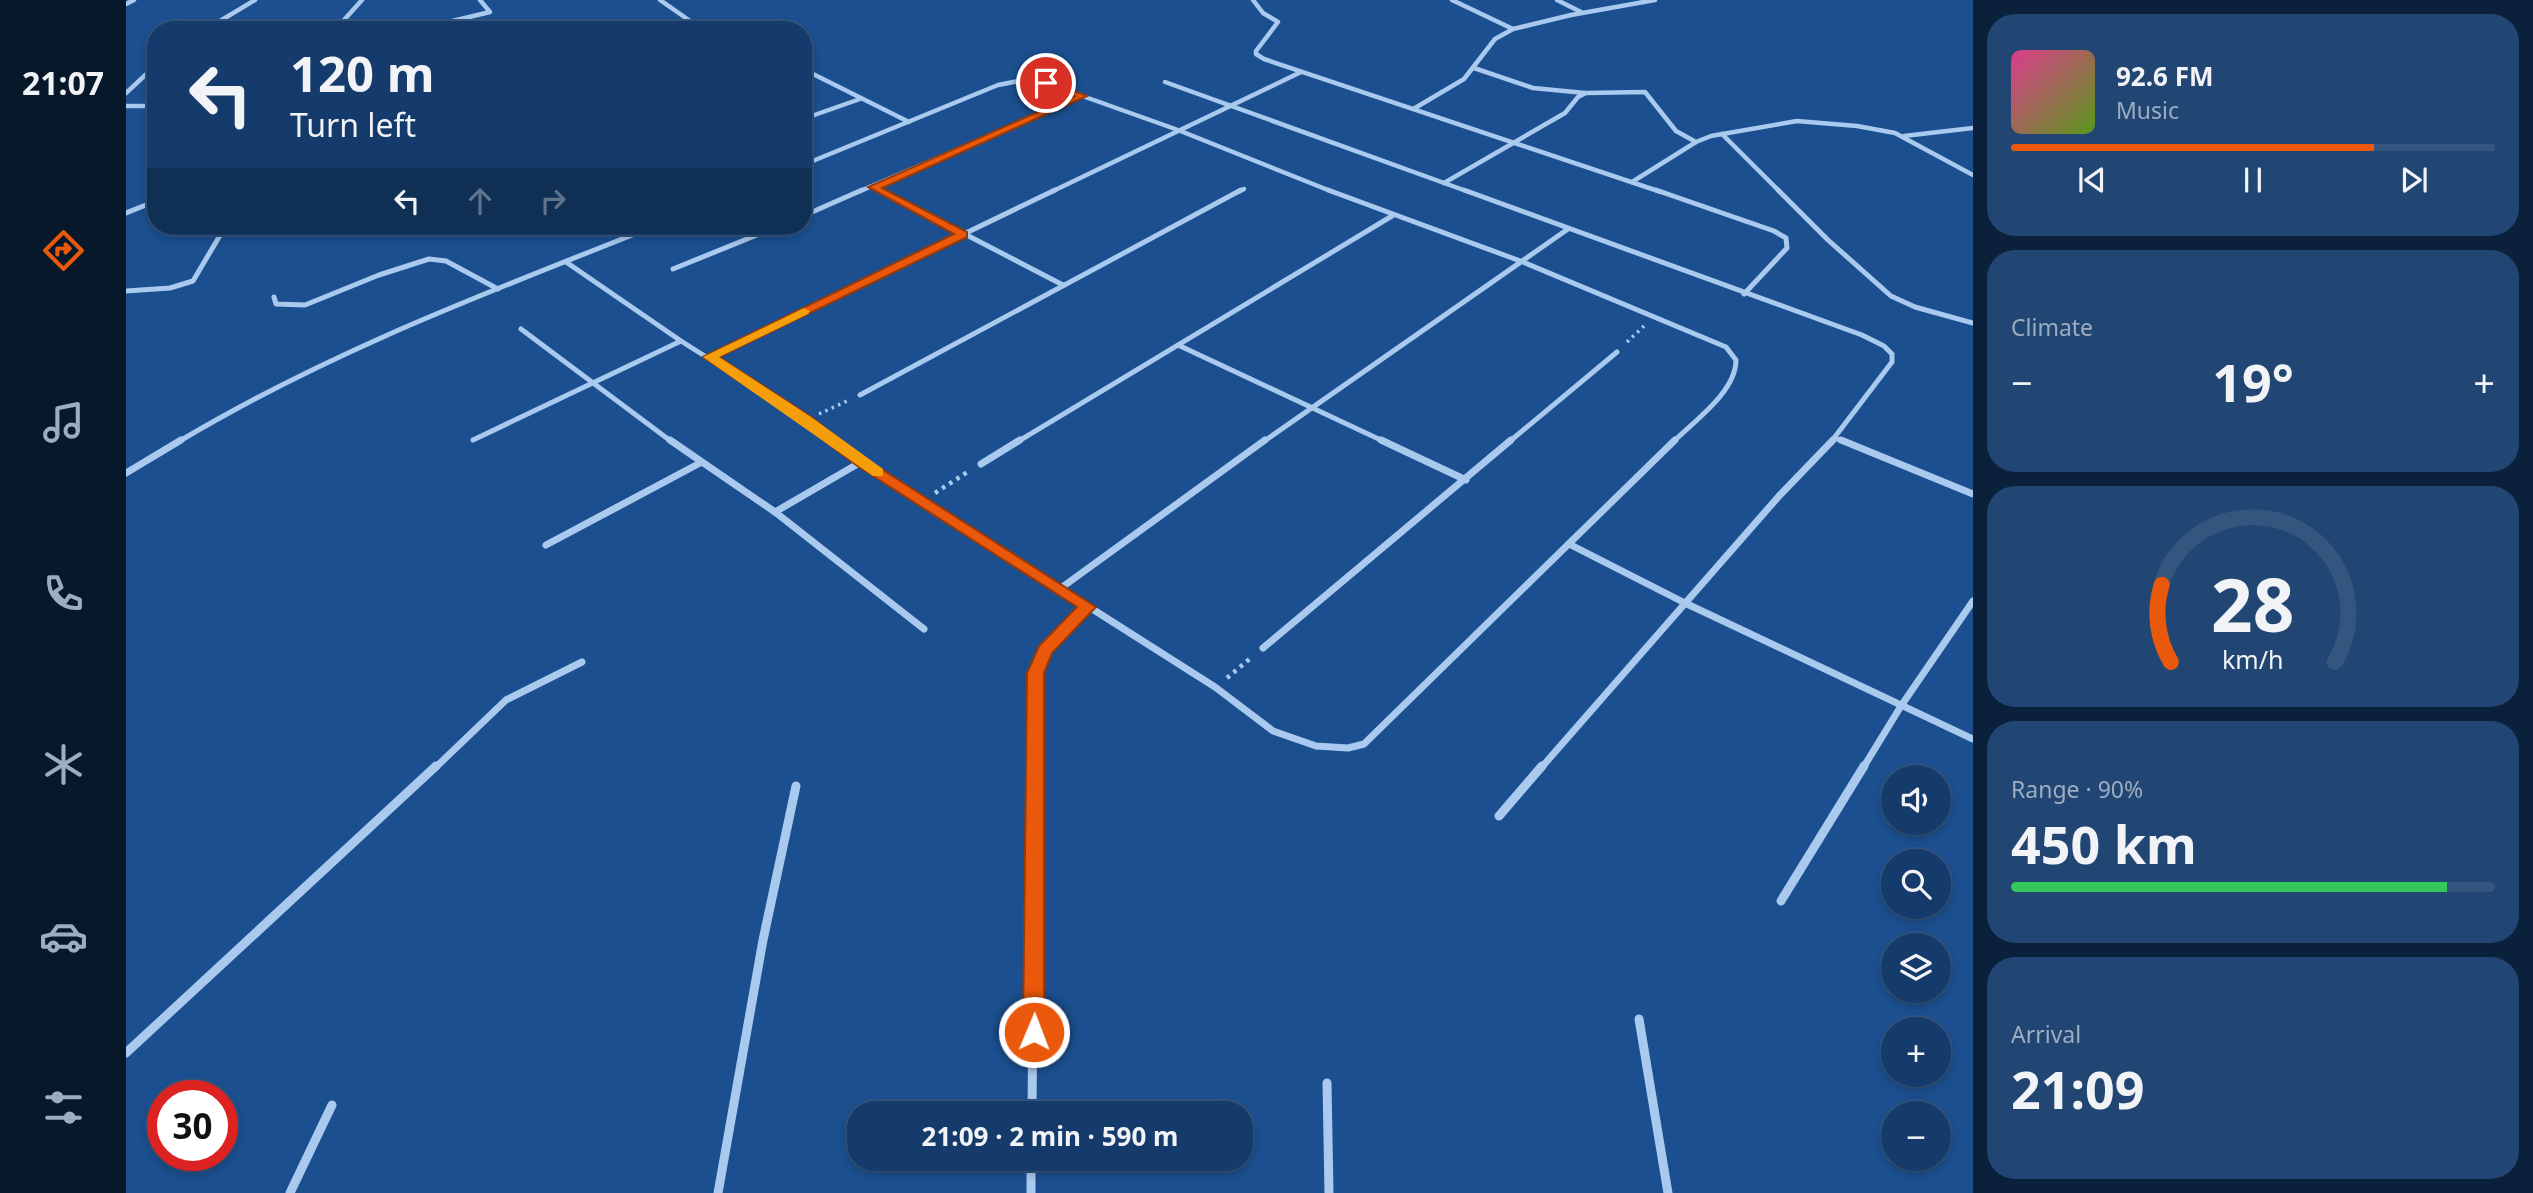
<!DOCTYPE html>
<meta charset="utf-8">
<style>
:root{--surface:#143b6b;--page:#214673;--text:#f1f3f6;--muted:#9dadc1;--line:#33557e;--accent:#ea580c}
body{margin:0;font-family:"Noto Sans",sans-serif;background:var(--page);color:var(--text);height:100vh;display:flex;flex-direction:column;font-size:26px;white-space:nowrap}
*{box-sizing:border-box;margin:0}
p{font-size:23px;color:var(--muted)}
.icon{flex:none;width:38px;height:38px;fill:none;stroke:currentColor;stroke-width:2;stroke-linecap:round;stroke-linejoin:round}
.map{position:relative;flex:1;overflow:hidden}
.panel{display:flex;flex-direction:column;gap:14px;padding:14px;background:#0b203b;width:560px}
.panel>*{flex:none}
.banner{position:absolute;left:21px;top:21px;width:665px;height:214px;border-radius:28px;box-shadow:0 4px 10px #0003,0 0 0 2px var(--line);background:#143b6b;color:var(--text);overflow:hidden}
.buttons{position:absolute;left:1755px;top:765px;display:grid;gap:14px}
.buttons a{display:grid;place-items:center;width:70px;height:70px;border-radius:50%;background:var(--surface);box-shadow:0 4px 10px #0003,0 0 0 2px var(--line);font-size:35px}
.speed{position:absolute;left:21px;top:1080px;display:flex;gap:14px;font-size:35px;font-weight:700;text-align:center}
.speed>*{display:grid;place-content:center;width:91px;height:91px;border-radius:50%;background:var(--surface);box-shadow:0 4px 10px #0003,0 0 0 2px var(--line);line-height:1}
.speed .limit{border:10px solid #d22;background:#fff;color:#111}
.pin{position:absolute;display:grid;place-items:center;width:60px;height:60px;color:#fff;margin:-30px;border:4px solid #fff;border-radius:50%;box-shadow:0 2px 7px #0007}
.me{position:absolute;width:77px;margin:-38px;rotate:1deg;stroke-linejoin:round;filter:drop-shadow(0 0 5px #0008)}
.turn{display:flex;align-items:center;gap:24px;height:147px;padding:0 28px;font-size:32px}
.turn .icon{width:91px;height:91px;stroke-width:2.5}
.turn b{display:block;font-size:49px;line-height:60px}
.lanes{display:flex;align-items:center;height:66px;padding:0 28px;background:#0003;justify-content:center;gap:35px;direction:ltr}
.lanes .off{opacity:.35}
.big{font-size:52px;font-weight:700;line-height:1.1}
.panel .card{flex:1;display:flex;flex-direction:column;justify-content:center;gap:10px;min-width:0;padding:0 24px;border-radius:28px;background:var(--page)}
.panel .dial{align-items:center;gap:0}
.dial svg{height:182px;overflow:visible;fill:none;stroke:var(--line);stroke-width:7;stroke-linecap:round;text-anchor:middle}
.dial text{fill:var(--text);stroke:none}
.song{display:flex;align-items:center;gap:21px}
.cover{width:84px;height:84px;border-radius:10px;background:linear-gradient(135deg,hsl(330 70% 55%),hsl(90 70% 35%))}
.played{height:7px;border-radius:4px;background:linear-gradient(90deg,var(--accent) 75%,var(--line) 75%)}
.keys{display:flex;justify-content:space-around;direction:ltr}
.heat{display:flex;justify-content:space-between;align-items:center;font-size:38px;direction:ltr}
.charge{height:10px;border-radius:5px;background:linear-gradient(90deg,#34c759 90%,var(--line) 0)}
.trip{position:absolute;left:721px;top:1101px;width:406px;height:70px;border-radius:28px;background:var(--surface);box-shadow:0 4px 10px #0003,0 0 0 2px var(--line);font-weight:700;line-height:70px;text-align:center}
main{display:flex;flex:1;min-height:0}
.tabs{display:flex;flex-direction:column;width:126px;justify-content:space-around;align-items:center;background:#08182b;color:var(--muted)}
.tabs .icon{width:49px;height:49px}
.tabs .on{color:var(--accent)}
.tabs b{font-size:32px;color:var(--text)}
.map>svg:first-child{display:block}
</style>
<main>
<nav class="tabs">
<b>21:07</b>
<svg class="icon on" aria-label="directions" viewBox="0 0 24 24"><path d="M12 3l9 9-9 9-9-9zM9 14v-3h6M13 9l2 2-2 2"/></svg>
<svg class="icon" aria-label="music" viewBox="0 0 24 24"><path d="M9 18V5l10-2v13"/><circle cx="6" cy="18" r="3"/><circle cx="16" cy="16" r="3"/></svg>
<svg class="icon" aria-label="phone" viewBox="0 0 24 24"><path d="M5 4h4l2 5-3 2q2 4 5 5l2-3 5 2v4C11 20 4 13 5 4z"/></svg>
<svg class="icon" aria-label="climate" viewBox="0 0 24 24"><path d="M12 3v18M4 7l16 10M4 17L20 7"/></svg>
<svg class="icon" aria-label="car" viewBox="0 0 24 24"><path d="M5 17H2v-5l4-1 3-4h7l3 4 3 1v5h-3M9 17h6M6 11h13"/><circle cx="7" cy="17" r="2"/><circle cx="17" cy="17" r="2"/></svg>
<svg class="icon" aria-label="filters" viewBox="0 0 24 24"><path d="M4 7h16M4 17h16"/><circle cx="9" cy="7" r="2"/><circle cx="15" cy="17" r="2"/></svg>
</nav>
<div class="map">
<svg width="1847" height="1193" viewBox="0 0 1847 1193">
<rect width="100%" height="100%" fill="#1b4f8f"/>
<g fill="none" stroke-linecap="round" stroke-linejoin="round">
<g stroke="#a9c9ee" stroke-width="3.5" stroke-dasharray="2.5 4.5" stroke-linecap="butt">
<path d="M 1501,342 L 1518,326"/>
<path d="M 693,414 L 723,400"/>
</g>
<g stroke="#a9c9ee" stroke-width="4.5" stroke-dasharray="3.5 5" stroke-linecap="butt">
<path d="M 809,493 L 843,471"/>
<path d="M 1101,678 L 1126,657"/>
</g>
<g stroke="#a9c9ee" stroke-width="4.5">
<path d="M 534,0 L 577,30"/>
<path d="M 1127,0 L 1137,13 L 1152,22 L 1130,51 L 1130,54 L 1138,59 L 1535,192"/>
<path d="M 1326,0 L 1387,29"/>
<path d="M 1431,0 L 1455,12"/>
<path d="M 0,4 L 8,0"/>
<path d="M 79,30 L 129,0"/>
<path d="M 224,30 L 217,24 L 218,20 L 236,0"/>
<path d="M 289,30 L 364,12 L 354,0"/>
<path d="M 1348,68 L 1407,88 L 1459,93"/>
<path d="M 677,69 L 783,122"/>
<path d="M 1039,82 L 1343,192"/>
<path d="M 0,93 L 30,65"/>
<path d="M 0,106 L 30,106"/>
<path d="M 1289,108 L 1338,79 L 1369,39 L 1387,29 L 1445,15 L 1529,0"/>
<path d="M 677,119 L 734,99"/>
<path d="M 1596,134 L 1654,192"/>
<path d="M 1778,136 L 1847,128"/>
<path d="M 677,165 L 872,85 L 898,80 L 920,83 L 1052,130 L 1207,192"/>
<path d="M 1506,182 L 1570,142 L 1585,136 L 1671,121 L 1731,126 L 1769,133 L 1847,175"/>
<path d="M 1318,183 L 1439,113 L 1452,97 L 1460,93 L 1519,92 L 1550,131 L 1570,142"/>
<path d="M 747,187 L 757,192"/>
<path d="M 732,192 L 956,96"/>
<path d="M 925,192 L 1175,72"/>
<path d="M 1112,192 L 1118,189"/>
</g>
<g stroke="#a9c9ee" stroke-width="5">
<path d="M 754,190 L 937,285"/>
<path d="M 1202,190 L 1397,262 L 1600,347 L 1610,360 C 1610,392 1568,421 1547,442"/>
<path d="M 1338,190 L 1736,335 L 1758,346 L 1766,354 L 1766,362 L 1705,442"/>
<path d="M 1530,190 L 1648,231 L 1660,238 L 1661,248 L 1618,294"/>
<path d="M 1652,190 L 1702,240 L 1765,296 L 1789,307 L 1847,323"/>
<path d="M 0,213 L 30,201"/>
<path d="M 677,216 L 736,190"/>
<path d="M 440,262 L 555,341 L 680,420 L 709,442"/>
<path d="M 547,269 L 653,226"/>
<path d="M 0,291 L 44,288 L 67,281 L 96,232"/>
<path d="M 148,297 L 150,304 L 179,305 L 253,275 L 303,259 L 320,261 L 372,289"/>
<path d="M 395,329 L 546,442"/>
<path d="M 1052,345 L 1259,442"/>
<path d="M 583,357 L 929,190"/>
<path d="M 734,395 L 1115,190"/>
<path d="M 1709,438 L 1719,442"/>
<path d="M 347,440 L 555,341"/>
<path d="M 52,442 C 206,350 363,292 529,226"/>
<path d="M 891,442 L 1266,216"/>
<path d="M 1137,442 L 1442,229"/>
<path d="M 1383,442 L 1491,352"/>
</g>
<g stroke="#a9c9ee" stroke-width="7">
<path d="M 544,440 L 649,512 L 798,629"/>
<path d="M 707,440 L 735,462 L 1089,687 L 1147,731 L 1190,746 L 1222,748 L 1238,744 L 1549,440"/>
<path d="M 1255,440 L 1340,480"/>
<path d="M 1715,440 L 1847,494"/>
<path d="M 855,464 L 894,440"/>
<path d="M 0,473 L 55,440"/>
<path d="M 649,512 L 735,462"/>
<path d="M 1443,544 L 1559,603 L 1847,739"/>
<path d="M 420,545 L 574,463"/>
<path d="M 935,588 L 1139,440"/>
<path d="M 1137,648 L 1385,440"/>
<path d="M 309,768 L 380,700 L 456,662"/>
<path d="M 909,768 L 910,673 L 919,650 L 962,607"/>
<path d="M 1415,768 L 1653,496 L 1707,440"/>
<path d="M 1737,768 L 1775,706 L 1847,601"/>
</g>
<g stroke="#a9c9ee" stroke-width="9">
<path d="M 1373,816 L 1416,766"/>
<path d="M 1655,901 L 1738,766"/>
<path d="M 1513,1019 L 1542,1193"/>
<path d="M 0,1053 L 310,766"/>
<path d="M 1201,1083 L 1203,1193"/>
<path d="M 906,1113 L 909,766"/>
<path d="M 905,1158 L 905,1193"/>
<path d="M 164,1193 L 206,1105"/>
<path d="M 592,1193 L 637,940 L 670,786"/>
</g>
</g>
<path fill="#ea580c" stroke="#983908" stroke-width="2" d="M 917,81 L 923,81 L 961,96 L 756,188 L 841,232 L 841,237 L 593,357 L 685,417 L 740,459 L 970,607 L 926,653 L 918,673 L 918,1032 L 915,1039 L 908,1042 L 900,1039 L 897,1032 L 901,673 L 913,646 L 951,607 L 730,465 L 675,423 L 577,357 L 828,234 L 742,187 L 948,96 L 917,85 Z"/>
<path fill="#f59e0b" d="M 678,308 L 684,311 L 682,314 L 593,357 L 685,417 L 757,469 L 757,476 L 747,476 L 577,357 Z"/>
</svg>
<div class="buttons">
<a><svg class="icon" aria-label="sound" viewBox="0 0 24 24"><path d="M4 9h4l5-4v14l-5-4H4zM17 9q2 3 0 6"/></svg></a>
<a><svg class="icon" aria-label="search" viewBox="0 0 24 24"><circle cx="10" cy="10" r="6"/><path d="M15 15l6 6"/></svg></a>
<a><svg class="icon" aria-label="layers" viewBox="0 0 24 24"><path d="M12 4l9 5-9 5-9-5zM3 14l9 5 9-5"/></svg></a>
<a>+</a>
<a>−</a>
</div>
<div class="speed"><div class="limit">30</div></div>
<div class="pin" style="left:920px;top:83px;background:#d93025"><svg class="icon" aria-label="arrive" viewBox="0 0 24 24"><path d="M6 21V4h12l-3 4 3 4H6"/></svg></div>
<svg class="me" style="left:908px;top:1032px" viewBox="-20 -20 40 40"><circle r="17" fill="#ea580c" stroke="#fff" stroke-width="3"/><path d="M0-11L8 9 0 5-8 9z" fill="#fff"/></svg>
<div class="trip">21:09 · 2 min · 590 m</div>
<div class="banner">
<div class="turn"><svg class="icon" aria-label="left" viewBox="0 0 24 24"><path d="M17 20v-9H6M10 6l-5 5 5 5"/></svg><div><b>120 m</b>Turn left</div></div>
<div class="lanes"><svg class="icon" aria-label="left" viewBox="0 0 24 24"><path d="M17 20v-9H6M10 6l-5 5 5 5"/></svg><svg class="icon off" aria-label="ahead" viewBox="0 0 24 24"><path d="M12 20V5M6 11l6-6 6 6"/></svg><svg class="icon off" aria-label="right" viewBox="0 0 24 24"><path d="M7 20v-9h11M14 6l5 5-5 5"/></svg></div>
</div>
</div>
<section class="panel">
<div class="card">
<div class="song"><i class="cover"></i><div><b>92.6 FM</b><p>Music</p></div></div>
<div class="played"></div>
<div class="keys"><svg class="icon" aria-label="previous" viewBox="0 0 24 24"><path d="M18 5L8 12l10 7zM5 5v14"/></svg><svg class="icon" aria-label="pause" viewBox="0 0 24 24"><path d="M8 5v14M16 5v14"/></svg><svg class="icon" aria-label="next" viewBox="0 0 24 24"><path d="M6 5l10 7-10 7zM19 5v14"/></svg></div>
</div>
<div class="card"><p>Climate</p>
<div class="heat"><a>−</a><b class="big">19°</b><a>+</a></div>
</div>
<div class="card dial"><svg viewBox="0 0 100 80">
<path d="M14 69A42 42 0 1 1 86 69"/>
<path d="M14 69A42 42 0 0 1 10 35" stroke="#ea580c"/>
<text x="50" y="56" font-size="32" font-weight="700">28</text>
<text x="50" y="72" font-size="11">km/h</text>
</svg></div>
<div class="card"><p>Range · 90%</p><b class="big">450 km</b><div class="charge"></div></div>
<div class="card"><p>Arrival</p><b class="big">21:09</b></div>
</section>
</main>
